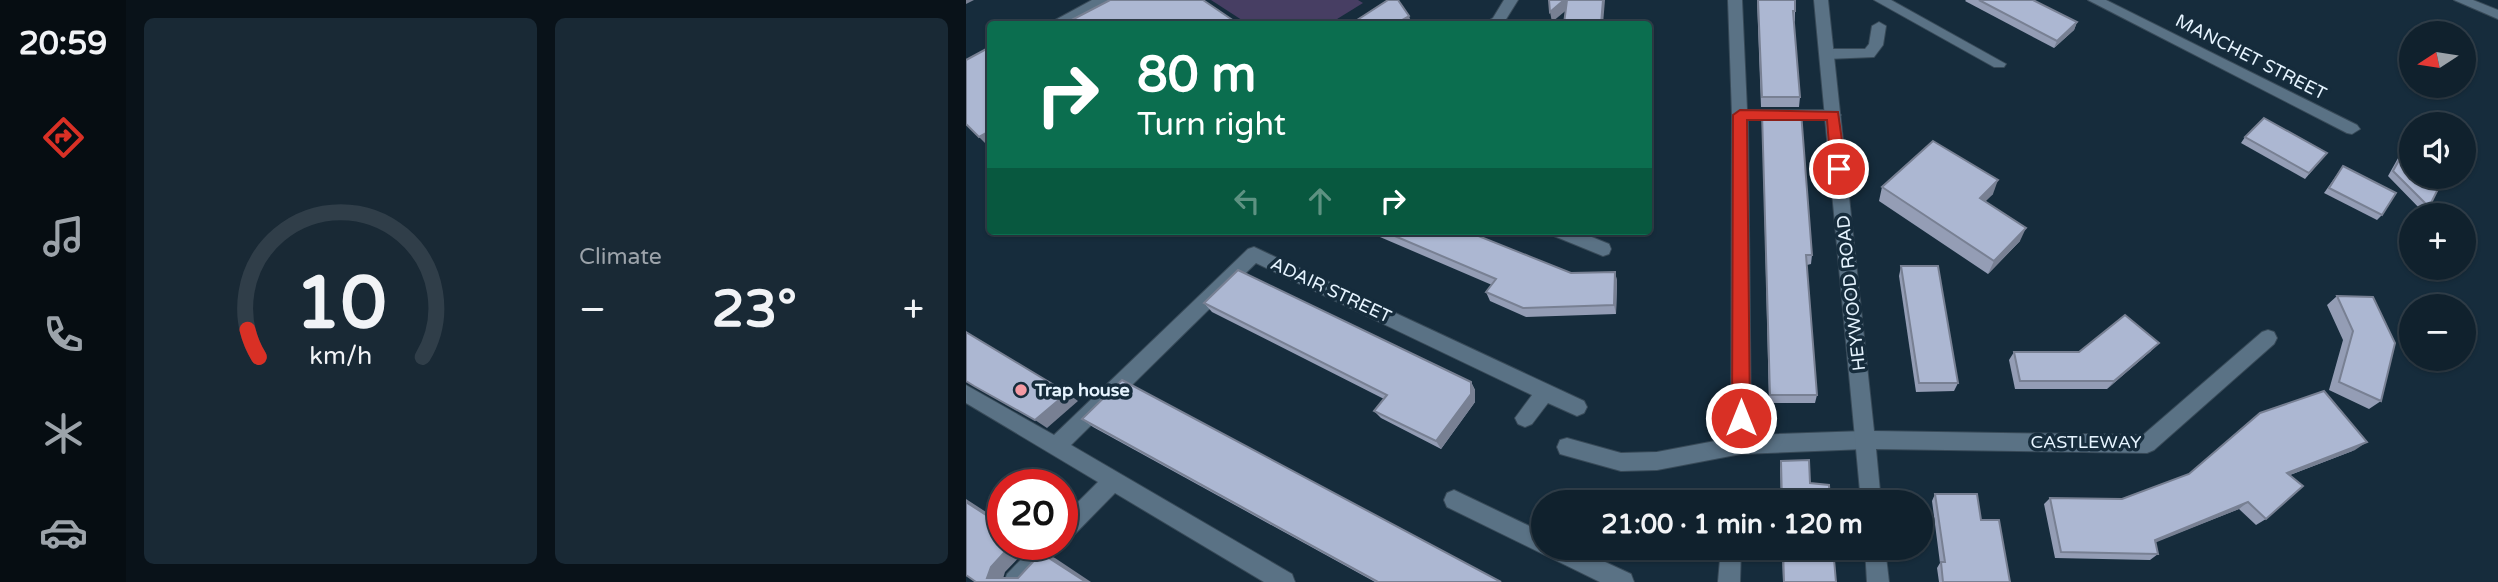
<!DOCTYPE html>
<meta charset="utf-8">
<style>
:root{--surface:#10212d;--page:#192935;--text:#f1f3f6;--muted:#9ca3aa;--line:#303e49;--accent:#d93025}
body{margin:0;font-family:"Varela Round",sans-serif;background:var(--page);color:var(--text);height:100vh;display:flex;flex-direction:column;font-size:26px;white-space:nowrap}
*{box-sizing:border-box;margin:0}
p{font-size:23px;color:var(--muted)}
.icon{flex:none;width:38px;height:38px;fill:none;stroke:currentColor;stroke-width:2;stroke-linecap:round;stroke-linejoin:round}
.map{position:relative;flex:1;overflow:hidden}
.panel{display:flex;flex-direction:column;gap:18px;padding:18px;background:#091219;width:840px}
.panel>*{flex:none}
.banner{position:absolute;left:21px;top:21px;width:665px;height:214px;border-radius:7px;box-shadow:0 2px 5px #0004,0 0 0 2px var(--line);background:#0b6e4f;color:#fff;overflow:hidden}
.needle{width:46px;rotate:258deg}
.buttons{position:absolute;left:1433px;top:21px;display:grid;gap:14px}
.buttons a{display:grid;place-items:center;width:77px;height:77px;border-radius:50%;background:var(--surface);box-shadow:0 2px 5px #0004,0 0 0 2px var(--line);font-size:35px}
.speed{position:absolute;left:21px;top:469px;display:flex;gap:14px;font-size:35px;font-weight:700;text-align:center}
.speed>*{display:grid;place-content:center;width:91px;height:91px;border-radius:50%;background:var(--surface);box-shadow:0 2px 5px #0004,0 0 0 2px var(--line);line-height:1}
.speed .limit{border:10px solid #d22;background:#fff;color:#111}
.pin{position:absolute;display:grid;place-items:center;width:60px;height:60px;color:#fff;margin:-30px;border:4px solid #fff;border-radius:50%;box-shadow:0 2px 7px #0007}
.me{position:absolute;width:77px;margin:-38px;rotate:0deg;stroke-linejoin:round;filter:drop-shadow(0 0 5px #0008)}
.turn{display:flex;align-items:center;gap:24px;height:147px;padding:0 35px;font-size:32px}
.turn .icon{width:91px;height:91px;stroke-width:2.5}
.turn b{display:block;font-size:49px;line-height:60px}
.lanes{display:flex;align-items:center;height:66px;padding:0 35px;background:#0003;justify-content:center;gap:35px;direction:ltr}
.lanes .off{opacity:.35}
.big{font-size:52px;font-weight:800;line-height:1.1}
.panel .card{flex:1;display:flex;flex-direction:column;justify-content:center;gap:10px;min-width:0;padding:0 24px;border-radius:10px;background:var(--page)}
.panel .dial{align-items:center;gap:0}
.dial svg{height:182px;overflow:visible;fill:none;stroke:var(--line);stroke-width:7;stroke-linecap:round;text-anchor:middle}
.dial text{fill:var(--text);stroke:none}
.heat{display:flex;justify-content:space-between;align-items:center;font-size:38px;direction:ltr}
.panel .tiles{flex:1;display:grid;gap:18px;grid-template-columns:repeat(2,1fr)}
.trip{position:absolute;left:565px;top:490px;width:402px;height:70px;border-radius:35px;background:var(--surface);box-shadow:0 2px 5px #0004,0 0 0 2px var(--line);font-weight:800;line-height:70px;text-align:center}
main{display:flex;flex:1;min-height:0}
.tabs{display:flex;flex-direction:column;width:126px;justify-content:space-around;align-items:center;background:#060d12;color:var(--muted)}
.tabs .icon{width:49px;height:49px}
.tabs .selected{color:var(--accent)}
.tabs b{font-size:32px;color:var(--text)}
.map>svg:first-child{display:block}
</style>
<main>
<nav class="tabs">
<b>20:59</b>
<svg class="icon selected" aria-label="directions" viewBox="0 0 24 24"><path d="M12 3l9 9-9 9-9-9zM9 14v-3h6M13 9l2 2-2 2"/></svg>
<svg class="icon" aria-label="music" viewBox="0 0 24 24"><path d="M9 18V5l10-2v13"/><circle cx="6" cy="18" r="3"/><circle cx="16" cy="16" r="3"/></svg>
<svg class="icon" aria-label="phone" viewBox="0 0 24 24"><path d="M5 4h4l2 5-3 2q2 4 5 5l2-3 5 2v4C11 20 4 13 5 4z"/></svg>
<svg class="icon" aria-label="climate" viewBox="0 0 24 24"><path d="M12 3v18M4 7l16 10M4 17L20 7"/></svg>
<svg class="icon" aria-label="car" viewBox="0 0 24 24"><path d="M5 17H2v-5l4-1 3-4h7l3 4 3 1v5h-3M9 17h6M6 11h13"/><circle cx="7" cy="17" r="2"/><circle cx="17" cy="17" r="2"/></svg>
</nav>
<section class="panel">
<div class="tiles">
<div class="card dial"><svg viewBox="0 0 100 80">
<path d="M14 69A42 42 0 1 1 86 69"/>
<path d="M14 69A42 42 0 0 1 9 57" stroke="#d93025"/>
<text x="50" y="56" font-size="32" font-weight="700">10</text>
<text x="50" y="72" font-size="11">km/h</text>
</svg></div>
<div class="card"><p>Climate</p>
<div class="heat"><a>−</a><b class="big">23°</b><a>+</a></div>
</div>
</div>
</section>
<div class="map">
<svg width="1532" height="582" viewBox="0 0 1532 582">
<rect width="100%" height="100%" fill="#162c3c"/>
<path fill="#473e63" d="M 245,0 L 392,0 L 397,3 L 363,24 L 282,24 Z"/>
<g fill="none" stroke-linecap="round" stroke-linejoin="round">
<g stroke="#384a58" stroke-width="2">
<g id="lane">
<path d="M 126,0 L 144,0 L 99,24 L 82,24 Z"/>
<path d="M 762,0 L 776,0 L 781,110 L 867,110 L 875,115 L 867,120 L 782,120 L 785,435 L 899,431 L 906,434 L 909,440 L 906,446 L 899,449 L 775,454 L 691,470 L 655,471 L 601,456 L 594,454 L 591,447 L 594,440 L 601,438 L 655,453 L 691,452 L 765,438 L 766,115 Z"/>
<path d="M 908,0 L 925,0 L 1040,64 L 1038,67 L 1028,67 Z"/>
<path d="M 913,22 L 920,26 L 917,45 L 908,57 L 861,59 L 854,54 L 861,49 L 899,49 L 903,44 L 906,26 Z"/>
<path d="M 488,490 L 578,533 L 578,548 L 609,548 L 665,574 L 668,582 L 634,582 L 481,507 L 478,500 L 481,493 Z"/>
<path d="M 755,548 L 775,548 L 774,582 L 752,582 Z"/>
</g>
</g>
<g stroke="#384a58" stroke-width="2">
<g id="street">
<path d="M 538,0 L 552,0 L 537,24 L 517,24 L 527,18 Z"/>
<path d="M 848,0 L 862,0 L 908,431 L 1177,435 L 1296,332 L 1302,330 L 1308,332 L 1311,338 L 1308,344 L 1188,450 L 1181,453 L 910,449 L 915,502 L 895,502 Z"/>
<path d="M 1122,0 L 1140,0 L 1391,125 L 1394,129 L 1386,134 L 1381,133 Z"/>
<path d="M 1488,0 L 1507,0 L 1532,10 L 1532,19 Z"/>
<path d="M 586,231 L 611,231 L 643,244 L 645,249 L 643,254 L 637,256 L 588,236 Z"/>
<path d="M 288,247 L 618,401 L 621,407 L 618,413 L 611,416 L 582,403 L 566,424 L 559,427 L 552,424 L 549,418 L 566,395 L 290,263 L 105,445 L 326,574 L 329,582 L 298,582 L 149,493 L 103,540 L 96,543 L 96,518 L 132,482 L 0,403 L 0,385 L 88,435 L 282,249 Z"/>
<path d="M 70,544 L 95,544 L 92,551 L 64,582 L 38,582 L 41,574 Z"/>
<path d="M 899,548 L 919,548 L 923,582 L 901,582 Z"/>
</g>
</g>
<use href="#lane" fill="#5a7285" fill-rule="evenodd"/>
<use href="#street" fill="#5a7285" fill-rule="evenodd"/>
</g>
<g fill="#949db5">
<path d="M 791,0 L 829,0 L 829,21 L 828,22 L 834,97 L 833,107 L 795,107 Z"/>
<path d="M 1000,0 L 1067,0 L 1111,22 L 1108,30 L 1088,48 L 999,1 Z"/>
<path d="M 796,112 L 846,255 L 845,264 L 841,265 L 851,395 L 849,403 L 803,403 Z"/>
<path d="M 1446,133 L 1446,177 L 1463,207 L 1458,213 L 1422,176 Z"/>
<path d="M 1279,137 L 1361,153 L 1339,179 L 1275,143 Z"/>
<path d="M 1377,166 L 1416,215 L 1411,220 L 1358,193 Z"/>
<path d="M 916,187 L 1027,194 L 1019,201 L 1054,241 L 1022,274 L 913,201 Z"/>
<path d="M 400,231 L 500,231 L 605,273 L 649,272 L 651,281 L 650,314 L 560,317 L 524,301 L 520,292 L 526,285 Z"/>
<path d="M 935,266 L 992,383 L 988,391 L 950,392 L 933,276 Z"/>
<path d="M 1371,296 L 1407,297 L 1415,401 L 1403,409 L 1363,390 L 1377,340 L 1361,305 Z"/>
<path d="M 238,303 L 505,382 L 509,390 L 509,402 L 475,449 L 415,418 L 408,411 L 418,399 L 246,312 Z"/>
<path d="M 1185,351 L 1141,389 L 1049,389 L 1043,360 L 1048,352 Z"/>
<path d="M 116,419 L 535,582 L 409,582 L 127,427 Z"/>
<path d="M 1389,450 L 1324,475 L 1300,519 L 1290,525 L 1273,509 L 1189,542 L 1192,554 L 1184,560 L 1089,558 L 1078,504 L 1084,498 L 1156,499 Z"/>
<path d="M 815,461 L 844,483 L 864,502 L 815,502 L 814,468 Z"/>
<path d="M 969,494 L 1015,520 L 1044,582 L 973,582 L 971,568 L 974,563 L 966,501 Z"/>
<path d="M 816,548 L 867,548 L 870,582 L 817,582 Z"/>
</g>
<g fill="#788093">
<path d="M 0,0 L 8,0 L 0,4 Z"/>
<path d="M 598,0 L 602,0 L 603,8 L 586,22 L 584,12 Z"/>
<path d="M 637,0 L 639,0 L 637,24 L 635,24 Z"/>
<path d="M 443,16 L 446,24 L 429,24 Z"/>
<path d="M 1111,22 L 1108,30 L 1088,48 L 1091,41 Z"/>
<path d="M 24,131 L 24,148 L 13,137 Z"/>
<path d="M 1032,180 L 1027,194 L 1009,212 L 1014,198 Z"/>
<path d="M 1060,228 L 1054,241 L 1022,274 L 1028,261 Z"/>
<path d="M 649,272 L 651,281 L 650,314 L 648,305 Z"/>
<path d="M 1193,343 L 1185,351 L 1141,389 L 1148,381 Z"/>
<path d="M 505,382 L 509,390 L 509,402 L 475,449 L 470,441 Z"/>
<path d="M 101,393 L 112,401 L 81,428 L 69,420 Z"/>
<path d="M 1401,442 L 1389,450 L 1311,480 L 1321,473 Z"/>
<path d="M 0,499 L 37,523 L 37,526 L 0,502 Z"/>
<path d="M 1282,502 L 1273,509 L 1181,546 L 1189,540 Z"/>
<path d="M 46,544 L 66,544 L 39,572 L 36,582 L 21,578 L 25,567 Z"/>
<path d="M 75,553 L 89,558 L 125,582 L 120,582 Z"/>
</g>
<g fill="#acb7d2" stroke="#788093" stroke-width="2">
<path d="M 144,0 L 237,0 L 268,21 L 261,24 L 98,24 Z"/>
<path d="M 422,0 L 432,0 L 443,16 L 429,24 L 385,24 Z"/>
<path d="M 583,0 L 598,0 L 584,12 Z"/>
<path d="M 601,0 L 637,0 L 635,24 L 598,24 Z"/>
<path d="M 792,0 L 829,0 L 829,11 L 827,11 L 834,97 L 796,97 Z"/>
<path d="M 1013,0 L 1067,0 L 1111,22 L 1091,41 Z"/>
<path d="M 24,47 L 24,131 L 13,137 L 0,124 L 0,60 Z"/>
<path d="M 796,112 L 835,112 L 846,255 L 840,255 L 851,395 L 804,395 Z"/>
<path d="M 1298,118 L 1361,153 L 1343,173 L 1279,137 Z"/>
<path d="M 1446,137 L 1446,177 L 1478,177 L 1463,207 L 1427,171 Z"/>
<path d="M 967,141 L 1032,180 L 1014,198 L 1060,228 L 1028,261 L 916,187 Z"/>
<path d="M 1377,166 L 1430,193 L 1416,215 L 1363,188 Z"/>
<path d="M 417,231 L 500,231 L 605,273 L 649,272 L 648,305 L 557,308 L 520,292 L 530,279 Z"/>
<path d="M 935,266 L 972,266 L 992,383 L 953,383 Z"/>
<path d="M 272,270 L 505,382 L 505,394 L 470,441 L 408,411 L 421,395 L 238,303 Z"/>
<path d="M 1371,296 L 1407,297 L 1429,343 L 1415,401 L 1373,382 L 1387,331 Z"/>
<path d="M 1159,315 L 1193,343 L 1148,381 L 1054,381 L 1048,352 L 1113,352 Z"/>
<path d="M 0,332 L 101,393 L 69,420 L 8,386 L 0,381 Z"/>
<path d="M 156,380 L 535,582 L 412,582 L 116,419 Z"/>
<path d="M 1358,391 L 1401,442 L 1321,473 L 1337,486 L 1300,519 L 1282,502 L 1189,540 L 1192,554 L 1095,552 L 1084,498 L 1156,499 L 1223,474 L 1294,413 Z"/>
<path d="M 843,460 L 844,483 L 863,485 L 864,502 L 816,502 L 815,461 Z"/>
<path d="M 969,494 L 1011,494 L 1015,520 L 1033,520 L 1044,582 L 977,582 L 975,562 L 979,562 Z"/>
<path d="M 0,502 L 37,526 L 37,544 L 46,544 L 25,567 L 21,578 L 52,578 L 75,553 L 120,582 L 10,582 L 0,575 Z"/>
<path d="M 817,548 L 867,548 L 870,582 L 818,582 Z"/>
</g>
<path fill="#d93025" stroke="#8d1f18" stroke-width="2" d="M 774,110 L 872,112 L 880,169 L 873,175 L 865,169 L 861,120 L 781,120 L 784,418 L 781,423 L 775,426 L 769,423 L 766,418 L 767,115 Z"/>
<circle fill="#f49aa3" stroke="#162c3c" stroke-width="2.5" cx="55" cy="390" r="7"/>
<g text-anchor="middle" stroke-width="7" stroke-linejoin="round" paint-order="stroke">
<g font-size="18" fill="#e6f4ff" stroke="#162c3c">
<text transform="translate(1285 57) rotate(27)" y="6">MANCHET STREET</text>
<text transform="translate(365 290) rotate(25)" y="6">ADAIR STREET</text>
<text transform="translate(885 293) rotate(-96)" y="6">HEYWOOD ROAD</text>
<text x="1120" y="448">CASTLEWAY</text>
</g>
<g font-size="18" font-weight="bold" fill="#e6f4ff" stroke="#162c3c" text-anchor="start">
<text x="69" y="396">Trap house</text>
</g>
</g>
</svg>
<div class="buttons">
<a><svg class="needle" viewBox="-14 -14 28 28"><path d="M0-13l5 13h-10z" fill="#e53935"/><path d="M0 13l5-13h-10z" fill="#9ca3aa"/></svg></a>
<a><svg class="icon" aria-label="sound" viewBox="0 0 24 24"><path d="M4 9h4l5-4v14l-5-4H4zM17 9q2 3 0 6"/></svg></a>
<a>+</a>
<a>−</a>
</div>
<div class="speed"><div class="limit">20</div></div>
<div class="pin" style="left:873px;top:169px;background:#d93025"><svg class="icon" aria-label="arrive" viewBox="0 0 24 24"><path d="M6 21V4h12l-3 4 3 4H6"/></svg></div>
<svg class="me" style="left:775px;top:418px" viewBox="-20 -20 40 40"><circle r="17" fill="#d93025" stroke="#fff" stroke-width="3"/><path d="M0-11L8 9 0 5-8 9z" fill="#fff"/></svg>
<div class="trip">21:00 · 1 min · 120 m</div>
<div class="banner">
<div class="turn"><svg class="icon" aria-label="right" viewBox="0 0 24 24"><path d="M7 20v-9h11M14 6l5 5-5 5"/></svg><div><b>80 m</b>Turn right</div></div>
<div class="lanes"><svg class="icon off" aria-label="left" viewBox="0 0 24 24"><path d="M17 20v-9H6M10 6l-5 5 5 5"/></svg><svg class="icon off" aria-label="ahead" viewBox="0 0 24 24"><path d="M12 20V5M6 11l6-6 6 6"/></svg><svg class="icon" aria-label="right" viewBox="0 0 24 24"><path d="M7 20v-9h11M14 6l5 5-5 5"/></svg></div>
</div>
</div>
</main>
